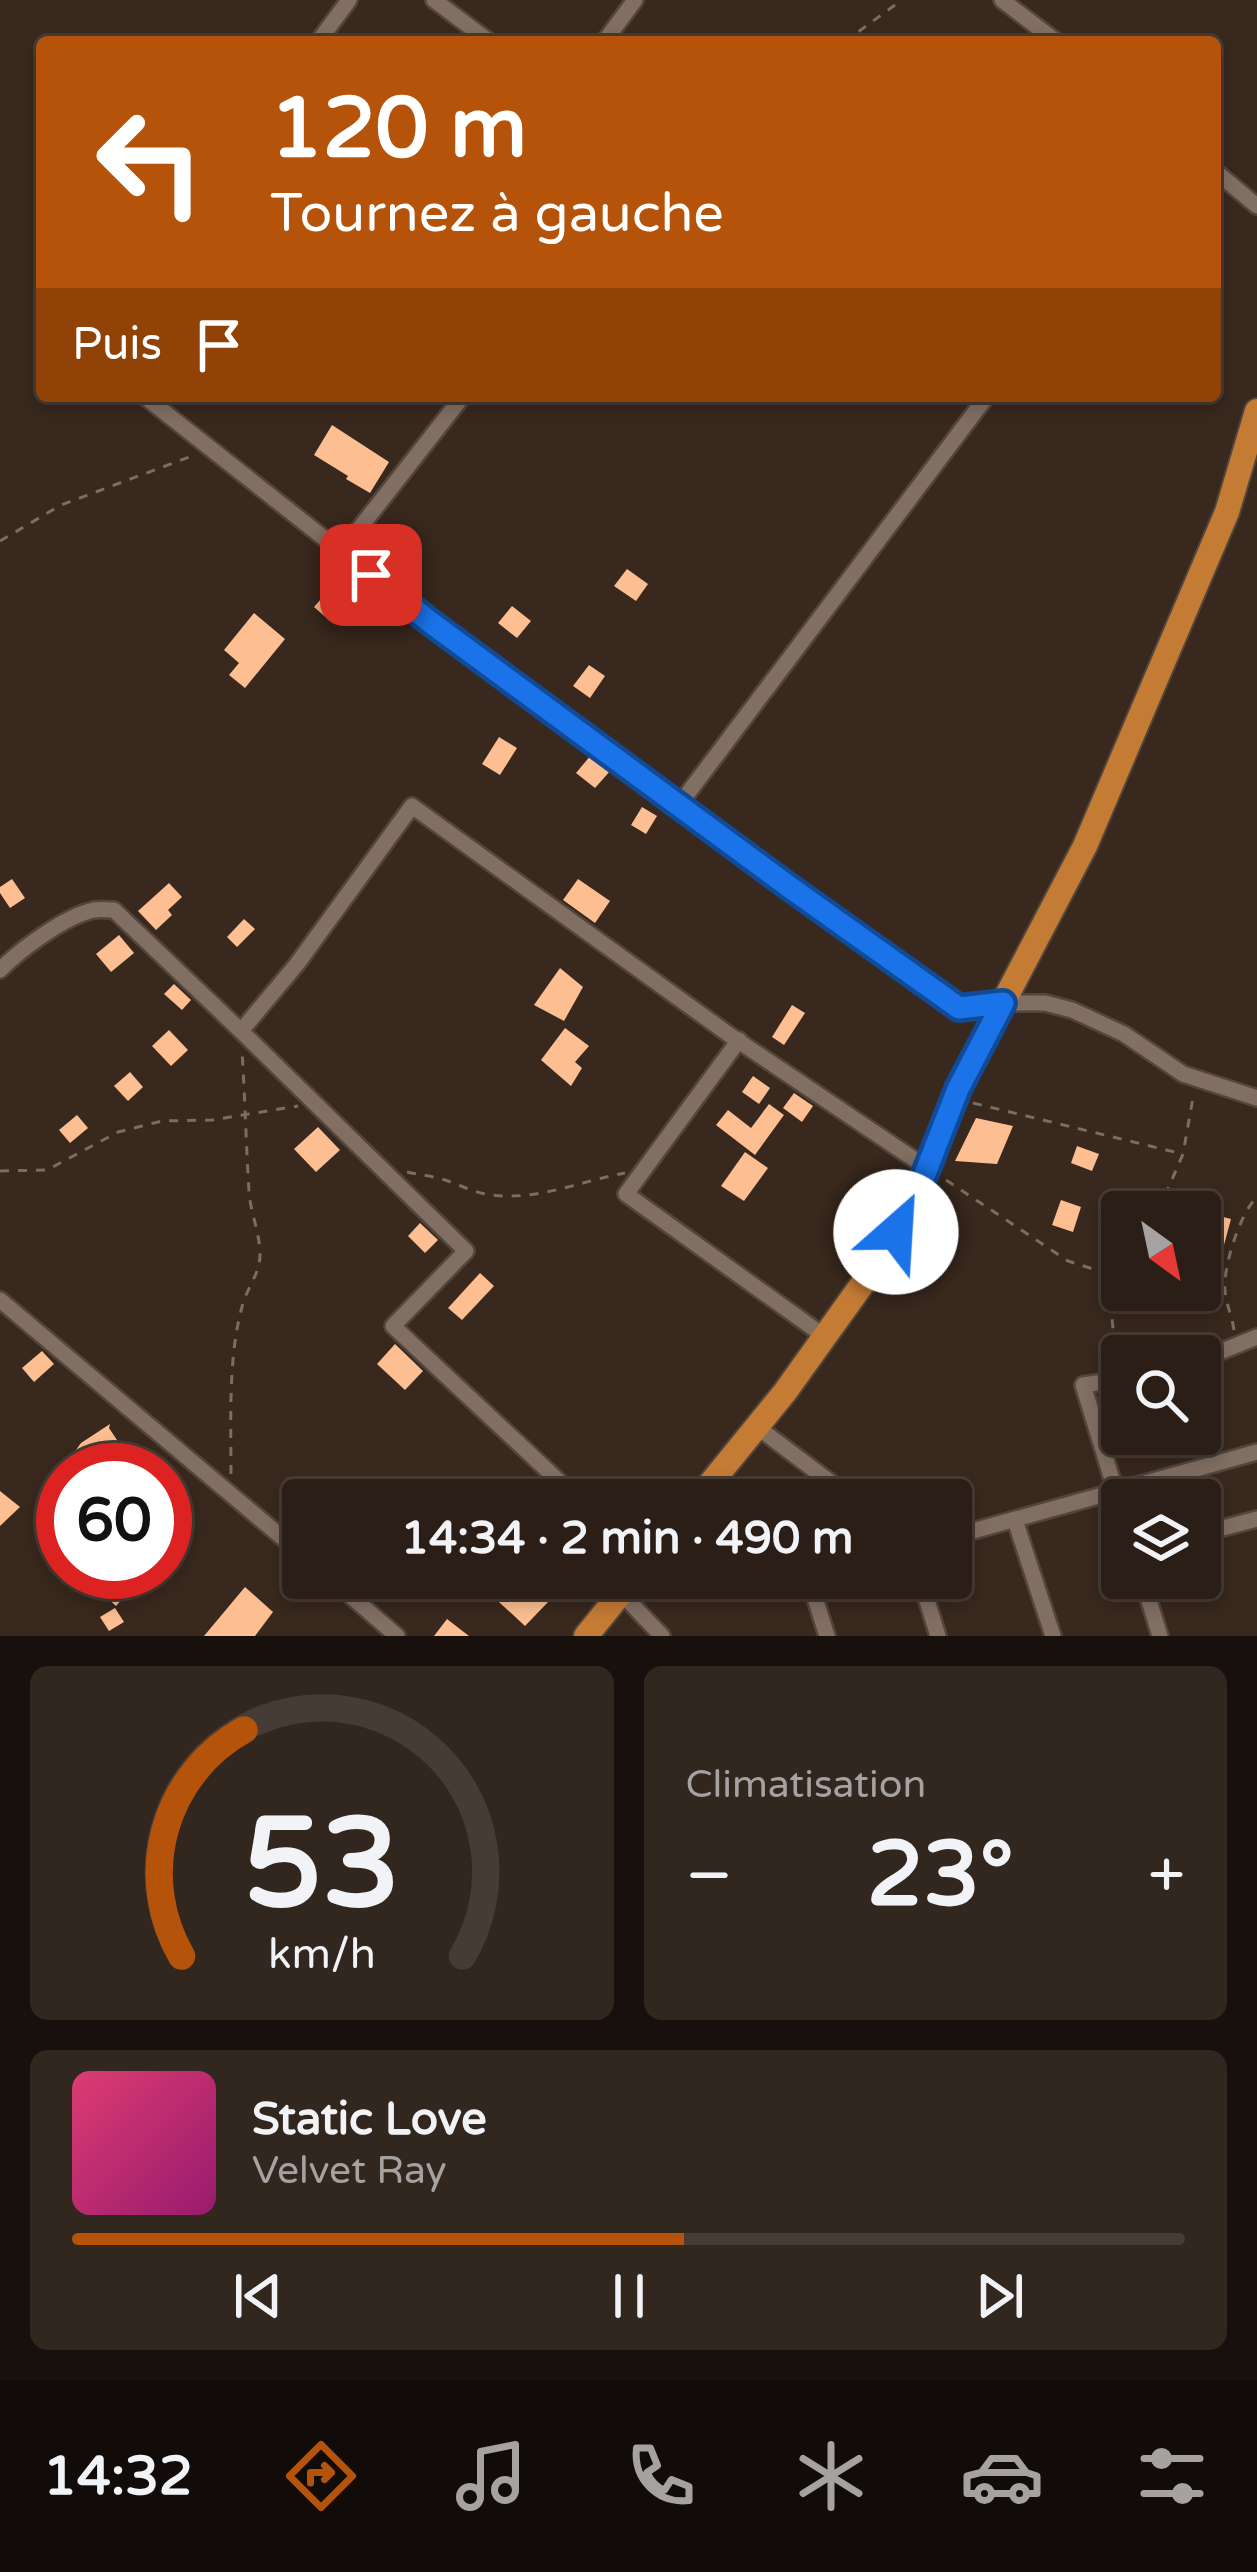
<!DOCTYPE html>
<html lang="fr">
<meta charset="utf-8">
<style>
:root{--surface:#2a1e16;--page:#32271f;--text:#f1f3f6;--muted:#a5a2a1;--line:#463c35;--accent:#b45309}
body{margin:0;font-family:"Varela Round",sans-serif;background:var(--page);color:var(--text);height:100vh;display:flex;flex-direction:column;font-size:45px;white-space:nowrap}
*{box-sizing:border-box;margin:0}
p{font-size:39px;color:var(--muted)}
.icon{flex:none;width:66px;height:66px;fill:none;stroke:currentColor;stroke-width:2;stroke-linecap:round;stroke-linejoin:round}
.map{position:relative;height:1636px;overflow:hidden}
.details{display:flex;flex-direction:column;gap:30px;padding:30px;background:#17100c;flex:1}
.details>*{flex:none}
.guide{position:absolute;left:36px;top:36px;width:1185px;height:366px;border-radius:12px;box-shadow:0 6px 18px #0003,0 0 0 3px var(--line);background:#b45309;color:#fff;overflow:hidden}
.needle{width:78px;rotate:147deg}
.buttons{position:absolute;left:1101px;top:1191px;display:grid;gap:24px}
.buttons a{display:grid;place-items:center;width:120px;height:120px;border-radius:12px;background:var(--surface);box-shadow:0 6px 18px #0003,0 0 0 3px var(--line);font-size:60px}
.speed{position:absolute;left:36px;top:1443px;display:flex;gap:24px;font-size:60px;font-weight:700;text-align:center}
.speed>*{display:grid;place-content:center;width:156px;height:156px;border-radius:50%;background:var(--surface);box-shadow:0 6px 18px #0003,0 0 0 3px var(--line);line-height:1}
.speed .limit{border:18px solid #d22;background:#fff;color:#111}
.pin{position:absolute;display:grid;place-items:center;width:102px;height:102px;color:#fff;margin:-51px;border-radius:24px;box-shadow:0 6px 18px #0006}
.me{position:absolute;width:132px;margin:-66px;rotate:26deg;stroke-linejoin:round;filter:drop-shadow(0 0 9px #0008)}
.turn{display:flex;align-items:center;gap:42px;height:252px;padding:0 36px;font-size:54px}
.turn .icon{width:156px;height:156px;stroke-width:2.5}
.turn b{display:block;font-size:84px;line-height:102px}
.then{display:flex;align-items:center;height:114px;padding:0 36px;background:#0003;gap:24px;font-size:45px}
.big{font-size:90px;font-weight:800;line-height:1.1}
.details .card{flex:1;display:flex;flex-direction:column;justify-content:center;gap:18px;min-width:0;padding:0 42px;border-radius:18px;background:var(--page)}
.details .dial{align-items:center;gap:0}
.dial svg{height:312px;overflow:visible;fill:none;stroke:var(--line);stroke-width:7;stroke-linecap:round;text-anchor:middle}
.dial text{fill:var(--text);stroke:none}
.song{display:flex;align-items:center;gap:36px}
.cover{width:144px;height:144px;border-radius:18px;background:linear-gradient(135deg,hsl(340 70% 55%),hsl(320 70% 35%))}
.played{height:12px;border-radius:6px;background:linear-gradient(90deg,var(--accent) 55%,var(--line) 55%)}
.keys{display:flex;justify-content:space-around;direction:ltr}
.heat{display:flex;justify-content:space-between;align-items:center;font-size:66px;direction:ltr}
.details .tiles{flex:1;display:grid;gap:30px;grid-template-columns:1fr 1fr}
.card:last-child{grid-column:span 2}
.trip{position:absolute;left:282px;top:1479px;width:690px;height:120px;border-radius:12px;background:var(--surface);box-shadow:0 6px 18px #0003,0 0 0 3px var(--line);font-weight:800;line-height:120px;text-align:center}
.menu{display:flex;height:192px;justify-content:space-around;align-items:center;background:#110c09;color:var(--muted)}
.menu .icon{width:84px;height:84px}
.menu .active{color:var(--accent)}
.menu b{font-size:54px;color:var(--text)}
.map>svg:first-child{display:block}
</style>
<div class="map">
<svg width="1257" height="1636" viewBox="0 0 1257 1636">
<rect width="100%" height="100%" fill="#38281d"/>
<g fill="#fdbf92">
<path d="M 332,425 L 389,462 L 370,493 L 346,479 L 348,476 L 314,455 Z"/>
<path d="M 627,569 L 648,584 L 636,601 L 614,586 Z"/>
<path d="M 327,592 L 342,605 L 329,620 L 314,607 Z"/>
<path d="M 512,606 L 531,621 L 517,638 L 498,623 Z"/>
<path d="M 254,613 L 285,639 L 245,688 L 229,675 L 239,663 L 224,650 Z"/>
<path d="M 589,665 L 605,676 L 590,698 L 573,686 Z"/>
<path d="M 499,737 L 517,748 L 500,775 L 482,764 Z"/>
<path d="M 591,755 L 611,770 L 595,788 L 576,773 Z"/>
<path d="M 642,807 L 657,816 L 646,834 L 631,825 Z"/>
<path d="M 12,879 L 25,898 L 10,908 L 0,893 L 0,887 Z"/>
<path d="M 578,879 L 610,901 L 595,923 L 563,900 Z"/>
<path d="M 169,883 L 182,897 L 168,910 L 172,915 L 156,930 L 138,911 Z"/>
<path d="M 244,919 L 255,929 L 237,947 L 227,937 Z"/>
<path d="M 119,935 L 134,953 L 111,972 L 96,954 Z"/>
<path d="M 560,968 L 583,987 L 564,1021 L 534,1005 Z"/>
<path d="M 174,984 L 191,1000 L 182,1010 L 164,994 Z"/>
<path d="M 792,1005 L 805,1013 L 784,1045 L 772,1037 Z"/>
<path d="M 565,1028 L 589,1046 L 575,1062 L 582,1068 L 571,1086 L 541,1060 Z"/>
<path d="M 169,1030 L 188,1050 L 171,1066 L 152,1046 Z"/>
<path d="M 130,1072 L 143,1087 L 128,1101 L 114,1086 Z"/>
<path d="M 753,1076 L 770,1088 L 759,1104 L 742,1092 Z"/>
<path d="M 794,1093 L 813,1106 L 802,1122 L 783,1108 Z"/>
<path d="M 769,1104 L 784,1115 L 755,1155 L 716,1125 L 728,1110 L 751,1128 Z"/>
<path d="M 77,1115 L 88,1128 L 70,1143 L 59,1130 Z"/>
<path d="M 976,1118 L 1013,1126 L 997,1164 L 955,1161 Z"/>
<path d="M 318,1127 L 340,1150 L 316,1172 L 294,1149 Z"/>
<path d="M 1077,1146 L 1099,1154 L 1092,1171 L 1071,1163 Z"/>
<path d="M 745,1152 L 768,1168 L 744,1201 L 721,1186 Z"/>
<path d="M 1061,1200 L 1081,1207 L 1073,1232 L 1052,1225 Z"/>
<path d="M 1200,1211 L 1231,1219 L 1224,1245 L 1200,1239 Z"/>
<path d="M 420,1223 L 438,1240 L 425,1253 L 408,1236 Z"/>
<path d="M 480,1273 L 494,1286 L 462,1320 L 448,1308 Z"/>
<path d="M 395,1344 L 423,1371 L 405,1390 L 377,1364 Z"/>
<path d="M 42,1351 L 54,1364 L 34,1382 L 22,1368 Z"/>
<path d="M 110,1424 L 109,1428 L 121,1446 L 105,1457 L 97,1444 L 77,1470 L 61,1470 L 81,1443 Z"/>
<path d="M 0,1491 L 20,1507 L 0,1526 Z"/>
<path d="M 121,1572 L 145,1572 L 116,1606 L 102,1593 Z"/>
<path d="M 473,1578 L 526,1578 L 550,1600 L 525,1626 Z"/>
<path d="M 245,1587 L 273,1612 L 255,1636 L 204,1636 Z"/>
<path d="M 115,1608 L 124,1622 L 109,1631 L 100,1617 Z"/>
<path d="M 447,1619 L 469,1636 L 434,1636 Z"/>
</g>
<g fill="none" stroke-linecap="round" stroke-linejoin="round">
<g stroke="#52453c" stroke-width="20">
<g id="minor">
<path d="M 434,0 L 490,42"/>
<path d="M 1002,0 L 1057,42"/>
<path d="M 318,42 L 349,0"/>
<path d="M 604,42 L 635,0"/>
<path d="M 1215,171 L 1257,206"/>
<path d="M 144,396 L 429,621 L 898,966 L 959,1008 L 1003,1003 L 1045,1003 L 1072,1010 L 1124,1034 L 1183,1074 L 1257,1098"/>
<path d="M 341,552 L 463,396"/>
<path d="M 679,805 L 987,396"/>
<path d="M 0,970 C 21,949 65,916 94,910 C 101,909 107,910 114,910 L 241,1031"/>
<path d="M 739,1040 L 626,1194 L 824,1336"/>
<path d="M 0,1300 L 303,1555"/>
<path d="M 1200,1360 L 1257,1337"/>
<path d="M 1122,1379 L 1083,1385 L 1122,1512"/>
<path d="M 756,1426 L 854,1500"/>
<path d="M 579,1500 L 393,1326 L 466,1251 L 241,1031 L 297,964 L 412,806 L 731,1036 L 927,1168"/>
<path d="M 1015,1520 L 1053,1636"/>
<path d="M 1200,1534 L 1257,1519"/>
<path d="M 951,1537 L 1257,1452"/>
<path d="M 330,1578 L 397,1636"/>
<path d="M 811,1578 L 809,1579 L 827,1636"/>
<path d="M 920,1578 L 938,1636"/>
<path d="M 1142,1578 L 1160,1636"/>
<path d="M 621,1593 L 662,1636"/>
</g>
</g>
<g stroke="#52453c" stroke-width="28">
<g id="primary">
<path d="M 697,1500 L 785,1392 L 881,1258 L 912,1207 L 958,1089 L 1085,846 L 1227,512 L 1257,411"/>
<path d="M 586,1636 L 633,1578"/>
</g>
</g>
<g stroke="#7b6d63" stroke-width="3" stroke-dasharray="9 9" stroke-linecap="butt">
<path d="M 844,42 L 902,0"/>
<path d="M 0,541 L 61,505 L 192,456"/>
<path d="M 973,1103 L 1183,1154"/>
<path d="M 0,1171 L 47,1170 L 118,1132 L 162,1121 L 212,1120 L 298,1106"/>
<path d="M 407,1172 C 420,1175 433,1176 445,1180 C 460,1185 475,1193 491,1195 C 537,1201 581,1181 625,1173"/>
<path d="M 946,1180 L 1068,1261 L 1093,1269 L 1122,1263"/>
<path d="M 1158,1212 L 1183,1154 L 1194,1092"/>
<path d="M 1234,1330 C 1232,1316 1226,1304 1225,1290 C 1223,1267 1240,1213 1257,1197"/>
<path d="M 1117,1364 L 1112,1319 L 1122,1278"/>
<path d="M 231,1474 C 231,1421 228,1357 242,1307 C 246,1289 260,1274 260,1255 C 260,1232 250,1212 249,1191 C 246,1144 245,1098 242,1051"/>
</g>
<use href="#minor" stroke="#826f63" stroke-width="15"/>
<use href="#primary" stroke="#c47b34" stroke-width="24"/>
</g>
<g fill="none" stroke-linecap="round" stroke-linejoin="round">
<g stroke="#114b97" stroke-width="30">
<path id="route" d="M 371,575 L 430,622 L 788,886 L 959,1008 L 1003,1003 L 958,1089 L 912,1207 L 896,1232"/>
</g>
<use href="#route" stroke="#1a73e8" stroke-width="21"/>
</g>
</svg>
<div class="buttons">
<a><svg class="needle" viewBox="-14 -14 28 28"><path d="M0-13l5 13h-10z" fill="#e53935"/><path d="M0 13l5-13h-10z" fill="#a5a2a1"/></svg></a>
<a><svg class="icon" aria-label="search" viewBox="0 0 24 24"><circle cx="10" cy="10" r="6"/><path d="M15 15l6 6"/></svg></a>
<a><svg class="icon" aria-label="layers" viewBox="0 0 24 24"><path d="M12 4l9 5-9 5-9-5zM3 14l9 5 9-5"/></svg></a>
</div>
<div class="speed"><div class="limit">60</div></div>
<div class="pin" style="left:371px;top:575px;background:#d93025"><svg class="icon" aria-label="arrive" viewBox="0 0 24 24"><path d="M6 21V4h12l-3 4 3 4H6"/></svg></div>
<svg class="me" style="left:896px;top:1232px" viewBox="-20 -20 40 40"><circle r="19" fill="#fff"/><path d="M0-13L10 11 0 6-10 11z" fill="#1a73e8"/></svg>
<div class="trip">14:34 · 2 min · 490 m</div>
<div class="guide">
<div class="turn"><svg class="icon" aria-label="left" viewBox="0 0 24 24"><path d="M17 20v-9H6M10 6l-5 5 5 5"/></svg><div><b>120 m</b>Tournez à gauche</div></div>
<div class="then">Puis<svg class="icon" aria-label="arrive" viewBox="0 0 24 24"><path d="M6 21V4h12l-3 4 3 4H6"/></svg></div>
</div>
</div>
<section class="details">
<div class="tiles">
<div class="card dial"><svg viewBox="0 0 100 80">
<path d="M14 69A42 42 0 1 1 86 69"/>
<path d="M14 69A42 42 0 0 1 30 11" stroke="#b45309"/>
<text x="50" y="56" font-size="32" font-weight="700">53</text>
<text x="50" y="72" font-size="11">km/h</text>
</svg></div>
<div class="card"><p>Climatisation</p>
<div class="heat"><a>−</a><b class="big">23°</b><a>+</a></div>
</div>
<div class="card">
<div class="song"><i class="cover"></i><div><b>Static Love</b><p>Velvet Ray</p></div></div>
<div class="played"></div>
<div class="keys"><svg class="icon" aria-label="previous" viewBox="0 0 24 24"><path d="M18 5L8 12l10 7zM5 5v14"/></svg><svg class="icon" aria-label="pause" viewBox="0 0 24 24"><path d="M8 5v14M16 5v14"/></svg><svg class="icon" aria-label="next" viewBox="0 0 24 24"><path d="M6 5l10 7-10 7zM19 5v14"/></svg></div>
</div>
</div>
</section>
<nav class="menu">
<b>14:32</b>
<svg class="icon active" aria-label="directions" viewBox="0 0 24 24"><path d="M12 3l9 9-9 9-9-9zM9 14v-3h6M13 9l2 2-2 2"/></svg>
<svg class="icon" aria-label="music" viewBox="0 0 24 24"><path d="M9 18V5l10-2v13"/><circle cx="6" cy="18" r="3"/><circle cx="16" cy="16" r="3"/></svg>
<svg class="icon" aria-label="phone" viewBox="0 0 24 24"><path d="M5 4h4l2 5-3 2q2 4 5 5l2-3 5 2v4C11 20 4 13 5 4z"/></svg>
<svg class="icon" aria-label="climate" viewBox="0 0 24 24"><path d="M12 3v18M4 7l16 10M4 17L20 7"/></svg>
<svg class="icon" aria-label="car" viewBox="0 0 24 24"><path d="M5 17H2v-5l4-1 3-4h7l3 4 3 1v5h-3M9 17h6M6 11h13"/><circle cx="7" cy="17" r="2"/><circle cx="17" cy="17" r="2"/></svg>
<svg class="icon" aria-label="filters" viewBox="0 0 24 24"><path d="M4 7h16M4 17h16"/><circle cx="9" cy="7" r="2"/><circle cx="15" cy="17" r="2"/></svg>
</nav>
